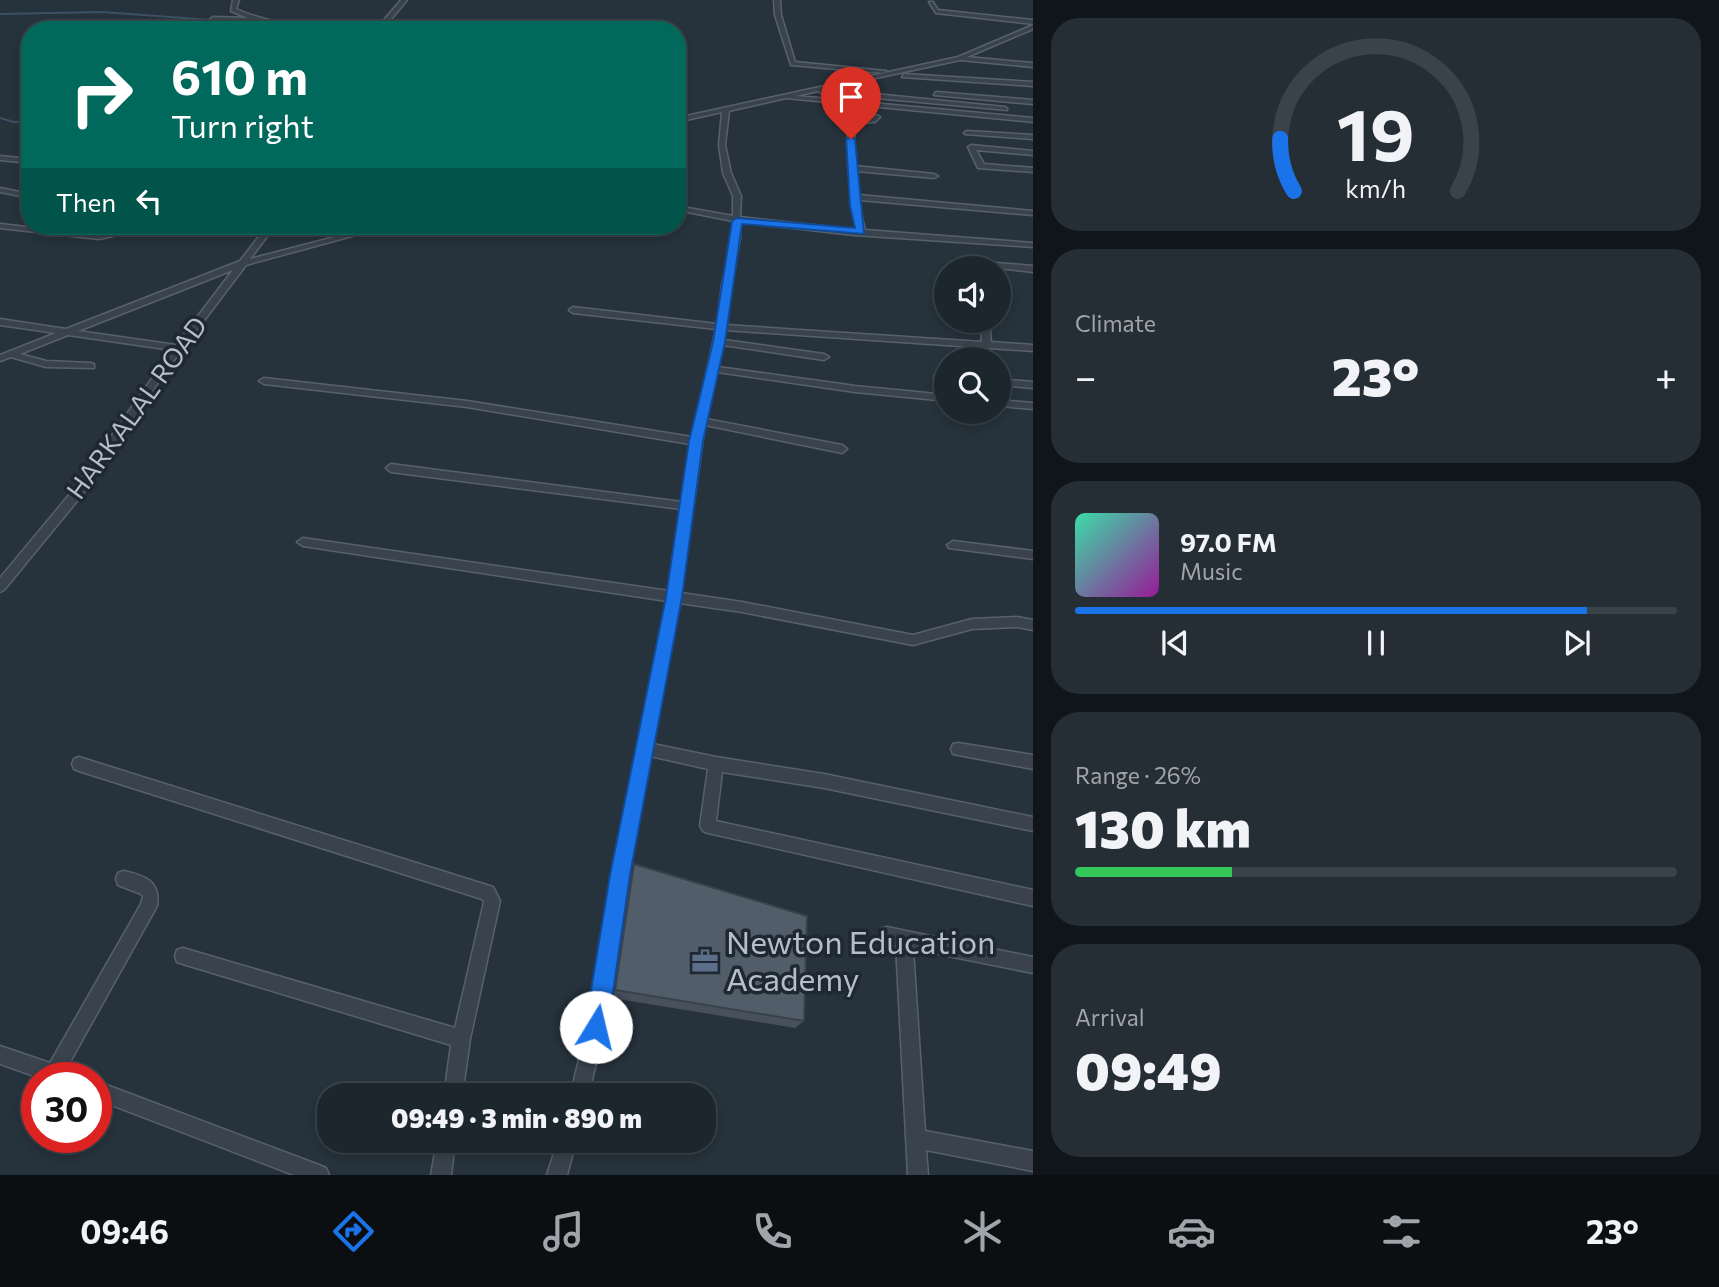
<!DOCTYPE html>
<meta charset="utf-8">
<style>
:root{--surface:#1c262d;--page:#252e35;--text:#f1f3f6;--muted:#a0a5aa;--line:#3a4349;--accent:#1a73e8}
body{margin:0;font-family:Commissioner,sans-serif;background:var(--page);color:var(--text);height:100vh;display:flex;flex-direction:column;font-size:26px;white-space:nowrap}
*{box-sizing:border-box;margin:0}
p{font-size:23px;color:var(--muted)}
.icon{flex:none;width:38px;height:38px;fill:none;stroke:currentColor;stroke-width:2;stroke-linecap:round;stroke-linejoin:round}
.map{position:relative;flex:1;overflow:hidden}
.panel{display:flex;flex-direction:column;gap:18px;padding:18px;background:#0f1519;width:686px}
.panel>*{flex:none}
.banner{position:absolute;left:21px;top:21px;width:665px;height:214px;border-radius:28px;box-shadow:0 4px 10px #0003,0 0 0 2px var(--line);background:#00695c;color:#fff;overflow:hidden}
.buttons{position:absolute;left:934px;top:256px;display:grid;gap:14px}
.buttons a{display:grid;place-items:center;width:77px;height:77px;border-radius:50%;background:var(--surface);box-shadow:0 4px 10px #0003,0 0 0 2px var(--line);font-size:35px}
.speed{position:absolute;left:21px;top:1062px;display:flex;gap:14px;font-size:35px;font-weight:700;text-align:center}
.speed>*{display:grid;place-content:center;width:91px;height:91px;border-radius:50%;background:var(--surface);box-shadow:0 4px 10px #0003,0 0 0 2px var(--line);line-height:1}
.speed .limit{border:10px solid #d22;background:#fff;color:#111}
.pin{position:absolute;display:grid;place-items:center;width:60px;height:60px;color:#fff;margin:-72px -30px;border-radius:50% 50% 50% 0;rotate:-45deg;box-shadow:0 0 7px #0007}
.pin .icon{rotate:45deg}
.me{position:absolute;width:77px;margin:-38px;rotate:9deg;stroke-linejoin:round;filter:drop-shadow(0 0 5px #0008)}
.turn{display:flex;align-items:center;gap:24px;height:147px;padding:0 35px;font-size:32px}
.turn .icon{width:91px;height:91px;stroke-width:2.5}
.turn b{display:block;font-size:49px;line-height:60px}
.then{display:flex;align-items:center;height:66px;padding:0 35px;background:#0003;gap:14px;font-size:26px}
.big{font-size:52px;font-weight:800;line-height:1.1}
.panel .widget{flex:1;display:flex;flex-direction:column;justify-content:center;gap:10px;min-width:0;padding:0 24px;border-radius:28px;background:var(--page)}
.panel .dial{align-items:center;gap:0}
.dial svg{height:182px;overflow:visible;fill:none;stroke:var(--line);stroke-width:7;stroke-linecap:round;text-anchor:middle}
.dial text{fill:var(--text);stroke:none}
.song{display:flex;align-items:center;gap:21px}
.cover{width:84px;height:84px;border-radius:10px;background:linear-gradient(135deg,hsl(160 70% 55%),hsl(300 70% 35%))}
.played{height:7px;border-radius:4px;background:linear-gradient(90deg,var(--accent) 85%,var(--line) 85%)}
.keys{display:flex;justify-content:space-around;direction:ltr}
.heat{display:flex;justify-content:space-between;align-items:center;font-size:38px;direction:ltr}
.charge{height:10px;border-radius:5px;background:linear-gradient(90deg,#34c759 26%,var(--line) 0)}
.trip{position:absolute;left:317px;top:1083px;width:399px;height:70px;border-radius:28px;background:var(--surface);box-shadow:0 4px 10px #0003,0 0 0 2px var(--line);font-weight:800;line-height:70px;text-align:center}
.tab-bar{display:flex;height:112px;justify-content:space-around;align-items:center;background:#0b0f12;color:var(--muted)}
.tab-bar .icon{width:49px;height:49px}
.tab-bar .selected{color:var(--accent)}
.tab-bar b{font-size:32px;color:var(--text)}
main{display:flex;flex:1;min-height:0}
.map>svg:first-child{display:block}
</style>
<main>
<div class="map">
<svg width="1033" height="1175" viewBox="0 0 1033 1175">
<rect width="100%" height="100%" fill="#26323c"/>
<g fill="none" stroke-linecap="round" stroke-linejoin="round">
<g stroke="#3d5163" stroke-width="2">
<path d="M 0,14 L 102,12 L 211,20"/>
<path d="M 218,21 L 230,23 L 223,30"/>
<path d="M 0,118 L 14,122 L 30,121"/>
</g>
<g stroke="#58616b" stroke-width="3">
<g id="minor">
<path d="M 233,0 L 239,0 L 236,9 C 281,29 331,28 379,26 L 401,0 L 407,0 L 382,30 L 305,29 L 254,20 L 251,22 L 214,21 L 204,30 L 197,30 L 213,17 L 248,18 L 231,11 Z"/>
<path d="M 774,0 L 780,0 L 781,15 L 795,62 L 886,71 L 883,73 L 791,65 L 775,15 Z"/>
<path d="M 929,2 L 933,2 L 938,10 L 1033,20 L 1033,24 L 936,13 Z"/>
<path d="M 1033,25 L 1033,29 L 967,57 L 1033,63 L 1033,67 L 960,60 L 825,89 L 1005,107 L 1007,108 L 1007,110 L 821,93 L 818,91 L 796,96 L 1033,118 L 1033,122 L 786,98 L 729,111 L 725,145 L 731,173 L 741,196 L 740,217 L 857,230 C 849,194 847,158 848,121 C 857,116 867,121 877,115 L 880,117 L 875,122 L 854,123 L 855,166 L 934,174 L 938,176 L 934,178 L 856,171 L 859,195 L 1033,211 L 1033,215 L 859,200 L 859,206 L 865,230 L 1033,243 L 1033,247 L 854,235 L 740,222 L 740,239 L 730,285 L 726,325 L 982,342 L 980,320 L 989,320 L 991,342 L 1033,345 L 1033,351 L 725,330 L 724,340 L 824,354 L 829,357 L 824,360 L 723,345 L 718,367 L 855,386 L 947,395 L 947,401 L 855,392 L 717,372 L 706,419 L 842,445 L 847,449 L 842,453 L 705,425 L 681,593 L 742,602 L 913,635 L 972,619 L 1017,617 L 1033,620 L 1033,630 L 1017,627 L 972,629 L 913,645 L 742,612 L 679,603 L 653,744 L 716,757 L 824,774 L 1033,817 L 1033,831 L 824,788 L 722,772 L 716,821 L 1033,890 L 1033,906 L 708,833 L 703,831 L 700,826 L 708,769 L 650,756 L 628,875 L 605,1027 L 588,1096 L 570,1096 L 587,1027 L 612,875 L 667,601 L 303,546 L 297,542 L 303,538 L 669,591 L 681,509 L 391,472 L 386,468 L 391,464 L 682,502 L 690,444 L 467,407 L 264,384 L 259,381 L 264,378 L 467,401 L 692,437 L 716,329 L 573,313 L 569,310 L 573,307 L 717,324 L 722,285 L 732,239 L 733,221 L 677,210 L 677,206 L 733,216 L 733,196 L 723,173 L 719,145 L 722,112 L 677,122 L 677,118 L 958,57 Z"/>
<path d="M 904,74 L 1033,82 L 1033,86 L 902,77 Z"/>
<path d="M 936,92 L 1033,100 L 1033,104 L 934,95 Z"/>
<path d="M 967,131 L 1033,135 L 1033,139 L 965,134 L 964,133 Z"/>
<path d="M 971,145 L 1033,151 L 1033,155 L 976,150 L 984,164 L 1033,168 L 1033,172 L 978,168 L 968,147 Z"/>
<path d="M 0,156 L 30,159 L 30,163 L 0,160 Z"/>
<path d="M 0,188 L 30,194 L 30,198 L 0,192 Z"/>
<path d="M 0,224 L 99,235 L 107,232 L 112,226 L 120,226 L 113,236 L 99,239 L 0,228 Z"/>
<path d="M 267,226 L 275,226 L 250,259 L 377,226 L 389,226 L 246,265 L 184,347 L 183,350 L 181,351 L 168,368 L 82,495 L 4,590 L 0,592 L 0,578 L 74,489 L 172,350 L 68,335 L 20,354 L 46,361 L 91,363 L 94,364 L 94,368 L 46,367 L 11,357 L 0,361 L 0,355 L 56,333 L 0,325 L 0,319 L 66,329 L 240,261 ZM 233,270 L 176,345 L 78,331 Z"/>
<path d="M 959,260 L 1033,266 L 1033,272 L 962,264 L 959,264 Z"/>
<path d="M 940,304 L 947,304 L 947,310 L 937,309 L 936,307 Z"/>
<path d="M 937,375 L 947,375 L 947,381 L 934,380 L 934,376 Z"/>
<path d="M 999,379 L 1033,382 L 1033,388 L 999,385 Z"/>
<path d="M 999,400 L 1033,403 L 1033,409 L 999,406 Z"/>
<path d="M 953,541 L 1033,551 L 1033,559 L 949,548 L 947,545 Z"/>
<path d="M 958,743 L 1033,755 L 1033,769 L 958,755 L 953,754 L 951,749 L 953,744 Z"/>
<path d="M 79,757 L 493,887 L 500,901 L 470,1039 L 462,1096 L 444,1096 L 451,1045 L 183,964 L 177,962 L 175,956 L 177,950 L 183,948 L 455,1028 L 484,902 L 482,899 L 79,771 L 74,769 L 72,764 L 74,759 Z"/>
<path d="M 124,871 C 145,876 161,881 157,906 L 66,1069 L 72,1072 L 75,1078 L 40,1078 L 0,1064 L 0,1046 L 50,1063 L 141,904 L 143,896 L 141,894 L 118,885 L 116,879 L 118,873 Z"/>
<path d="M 887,927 L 1033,957 L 1033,973 L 913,949 L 925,1131 L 1033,1151 L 1033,1171 L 926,1150 L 928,1175 L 908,1175 L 896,945 L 881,941 L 879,935 L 881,929 Z"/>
<path d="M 96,1081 L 319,1165 L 326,1168 L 329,1175 L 294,1175 L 96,1099 Z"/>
<path d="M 437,1141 L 455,1141 L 451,1175 L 431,1175 Z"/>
<path d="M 558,1141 L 576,1141 L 567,1175 L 547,1175 Z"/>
</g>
</g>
<use href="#minor" fill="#3a434d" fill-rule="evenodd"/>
</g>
<path fill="#47505b" d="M 634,864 L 804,1021 L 795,1028 L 612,998 L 631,875 Z"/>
<path fill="#525d6a" stroke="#39414a" stroke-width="2" d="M 634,864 L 807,916 L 804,1021 L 615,990 Z"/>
<path fill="#1a73e8" stroke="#114b97" stroke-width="2" d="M 851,137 L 855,139 L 864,234 L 742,224 L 725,342 L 703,441 L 682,597 L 630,875 L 608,1027 L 604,1035 L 596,1038 L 588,1035 L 585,1027 L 610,875 L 666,597 L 689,441 L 713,342 L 732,221 L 737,218 L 855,228 L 850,206 L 846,139 Z"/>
<defs>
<g id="office-bare" transform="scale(2.1)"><path d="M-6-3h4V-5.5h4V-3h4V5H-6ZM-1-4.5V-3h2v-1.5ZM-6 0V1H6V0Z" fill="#5c6f8a" stroke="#1f2832" stroke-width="2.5" paint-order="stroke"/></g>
</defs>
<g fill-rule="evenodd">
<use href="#office-bare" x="705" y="961"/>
</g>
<g text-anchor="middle" stroke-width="7" stroke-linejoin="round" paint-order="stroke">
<g font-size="26" fill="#b6bec8" stroke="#1f2832">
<text transform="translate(137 408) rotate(-54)" y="9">HARKALAL ROAD</text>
</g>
<g font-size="32" fill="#b6bec8" stroke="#1f2832" text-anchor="start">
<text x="726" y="954">Newton Education<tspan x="726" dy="37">Academy</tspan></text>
</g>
</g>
</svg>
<div class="buttons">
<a><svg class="icon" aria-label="sound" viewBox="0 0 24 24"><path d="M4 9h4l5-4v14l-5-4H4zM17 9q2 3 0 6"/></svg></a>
<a><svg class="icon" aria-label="search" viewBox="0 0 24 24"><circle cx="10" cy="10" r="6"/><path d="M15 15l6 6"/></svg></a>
</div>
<div class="speed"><div class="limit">30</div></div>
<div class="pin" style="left:851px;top:139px;background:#d93025"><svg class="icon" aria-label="arrive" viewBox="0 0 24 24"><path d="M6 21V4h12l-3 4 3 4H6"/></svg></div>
<svg class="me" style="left:596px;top:1027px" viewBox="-20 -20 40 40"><circle r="19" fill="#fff"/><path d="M0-13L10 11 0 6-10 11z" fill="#1a73e8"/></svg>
<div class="trip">09:49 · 3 min · 890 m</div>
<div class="banner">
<div class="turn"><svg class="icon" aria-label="right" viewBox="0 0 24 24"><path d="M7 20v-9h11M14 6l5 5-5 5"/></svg><div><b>610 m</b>Turn right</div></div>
<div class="then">Then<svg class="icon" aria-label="left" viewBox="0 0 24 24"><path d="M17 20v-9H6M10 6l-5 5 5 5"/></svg></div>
</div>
</div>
<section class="panel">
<div class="widget dial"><svg viewBox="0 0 100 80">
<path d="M14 69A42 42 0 1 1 86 69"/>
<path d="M14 69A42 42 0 0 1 8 46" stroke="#1a73e8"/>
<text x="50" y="56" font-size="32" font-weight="700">19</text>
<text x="50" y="72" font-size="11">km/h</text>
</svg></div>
<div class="widget"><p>Climate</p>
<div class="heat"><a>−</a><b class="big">23°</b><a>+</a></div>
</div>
<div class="widget">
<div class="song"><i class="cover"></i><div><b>97.0 FM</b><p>Music</p></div></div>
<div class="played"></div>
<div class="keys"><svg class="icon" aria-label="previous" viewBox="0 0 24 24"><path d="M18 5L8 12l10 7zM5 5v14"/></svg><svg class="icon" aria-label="pause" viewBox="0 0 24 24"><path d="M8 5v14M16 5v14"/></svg><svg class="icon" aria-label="next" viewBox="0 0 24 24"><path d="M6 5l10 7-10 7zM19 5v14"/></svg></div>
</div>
<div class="widget"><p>Range · 26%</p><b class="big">130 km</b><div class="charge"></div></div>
<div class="widget"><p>Arrival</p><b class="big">09:49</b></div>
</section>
</main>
<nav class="tab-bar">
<b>09:46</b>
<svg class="icon selected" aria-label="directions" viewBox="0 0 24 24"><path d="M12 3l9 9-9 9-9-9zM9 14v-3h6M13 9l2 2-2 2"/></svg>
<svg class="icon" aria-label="music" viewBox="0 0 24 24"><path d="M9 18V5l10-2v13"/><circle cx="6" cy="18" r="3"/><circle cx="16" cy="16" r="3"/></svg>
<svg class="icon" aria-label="phone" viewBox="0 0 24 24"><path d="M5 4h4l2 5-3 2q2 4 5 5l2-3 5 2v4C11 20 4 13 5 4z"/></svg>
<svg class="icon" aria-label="climate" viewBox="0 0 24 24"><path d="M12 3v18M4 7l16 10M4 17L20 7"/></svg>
<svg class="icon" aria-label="car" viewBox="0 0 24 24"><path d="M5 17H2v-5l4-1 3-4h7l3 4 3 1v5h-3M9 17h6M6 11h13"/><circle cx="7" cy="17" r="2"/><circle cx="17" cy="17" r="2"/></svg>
<svg class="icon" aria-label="filters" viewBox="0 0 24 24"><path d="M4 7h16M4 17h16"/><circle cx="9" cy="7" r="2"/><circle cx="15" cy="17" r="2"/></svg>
<b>23°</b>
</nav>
